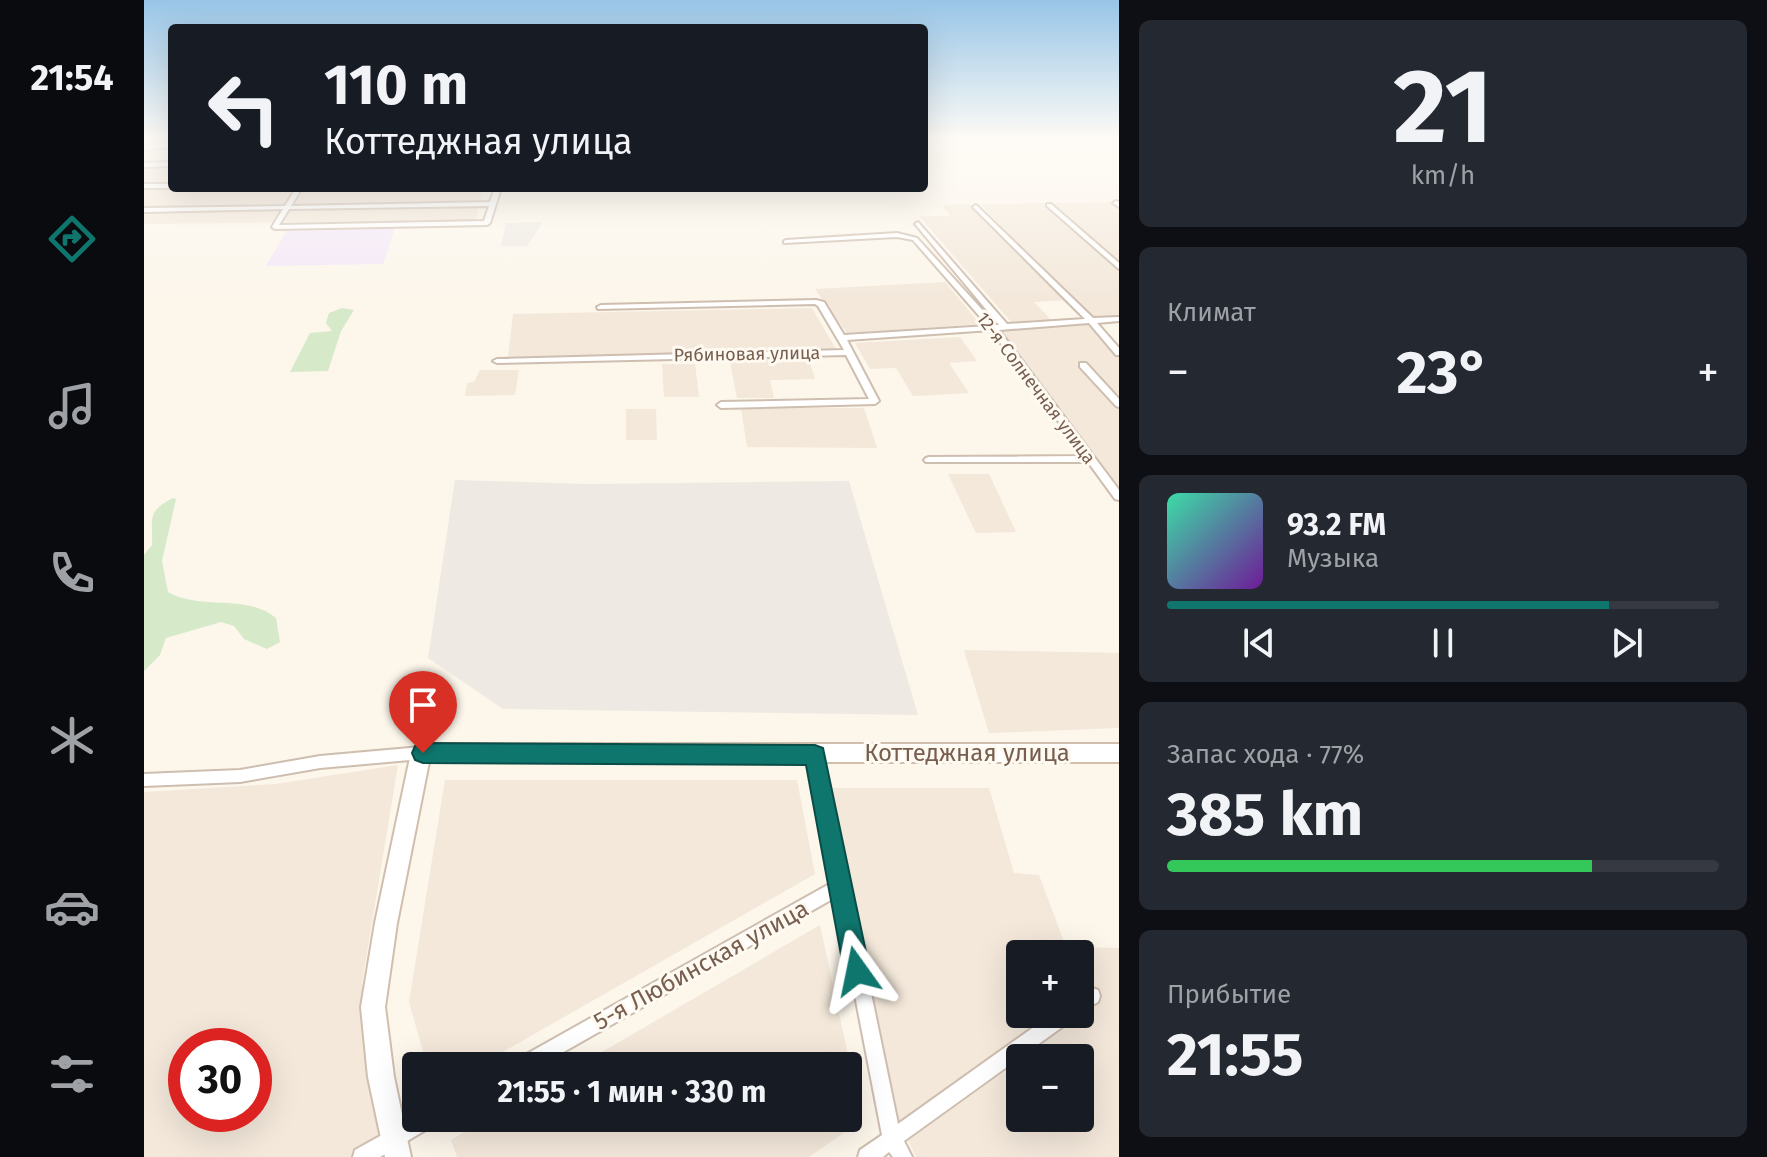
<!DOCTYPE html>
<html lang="ru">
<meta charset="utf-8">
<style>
:root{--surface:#171b24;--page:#242831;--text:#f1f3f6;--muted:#9ea1a6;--line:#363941;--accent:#0f766e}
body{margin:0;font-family:"Fira Sans",sans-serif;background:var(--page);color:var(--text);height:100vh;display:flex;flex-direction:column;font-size:30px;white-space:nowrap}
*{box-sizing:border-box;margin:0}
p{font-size:26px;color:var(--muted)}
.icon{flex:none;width:44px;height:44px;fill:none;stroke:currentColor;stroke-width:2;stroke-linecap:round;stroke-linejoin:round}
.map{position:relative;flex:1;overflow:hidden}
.drawer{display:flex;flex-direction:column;gap:20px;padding:20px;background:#0d0f14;width:648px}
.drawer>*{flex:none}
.guide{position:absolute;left:24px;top:24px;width:760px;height:168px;border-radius:8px;box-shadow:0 8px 32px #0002;background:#171b24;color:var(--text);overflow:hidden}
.fabs{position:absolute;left:862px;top:940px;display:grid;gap:16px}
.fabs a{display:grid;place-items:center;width:88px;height:88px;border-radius:8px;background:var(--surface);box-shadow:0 8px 32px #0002;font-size:40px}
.speed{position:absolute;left:24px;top:1028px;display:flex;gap:16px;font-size:40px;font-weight:700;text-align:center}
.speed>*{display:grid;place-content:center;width:104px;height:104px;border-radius:50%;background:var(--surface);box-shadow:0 8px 32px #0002;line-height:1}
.speed .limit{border:12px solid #d22;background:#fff;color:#111}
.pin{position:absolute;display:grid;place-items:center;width:68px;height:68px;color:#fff;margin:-82px -34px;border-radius:50% 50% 50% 0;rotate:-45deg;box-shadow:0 0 8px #0007}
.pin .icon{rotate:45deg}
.me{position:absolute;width:88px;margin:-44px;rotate:348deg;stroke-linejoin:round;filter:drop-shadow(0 0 6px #0008)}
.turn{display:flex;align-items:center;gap:28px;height:168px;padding:0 24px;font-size:36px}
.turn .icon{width:104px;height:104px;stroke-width:2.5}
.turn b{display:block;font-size:56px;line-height:68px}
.big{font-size:60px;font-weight:700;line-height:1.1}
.drawer .widget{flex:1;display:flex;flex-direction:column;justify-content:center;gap:12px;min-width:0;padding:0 28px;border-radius:12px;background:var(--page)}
.drawer .dial{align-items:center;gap:0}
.dial b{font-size:104px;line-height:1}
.song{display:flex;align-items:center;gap:24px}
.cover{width:96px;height:96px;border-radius:12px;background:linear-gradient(135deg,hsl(160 70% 55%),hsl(280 70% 35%))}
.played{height:8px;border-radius:4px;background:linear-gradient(90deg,var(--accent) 80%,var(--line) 80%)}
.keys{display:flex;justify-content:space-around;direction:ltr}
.heat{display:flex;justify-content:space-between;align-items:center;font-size:44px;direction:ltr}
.charge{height:12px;border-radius:6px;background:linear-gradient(90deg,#34c759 77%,var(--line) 0)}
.trip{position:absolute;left:258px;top:1052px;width:460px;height:80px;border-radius:8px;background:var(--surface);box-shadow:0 8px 32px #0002;font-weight:700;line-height:80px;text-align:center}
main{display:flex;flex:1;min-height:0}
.menu{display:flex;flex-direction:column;width:144px;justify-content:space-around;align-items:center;background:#090b0e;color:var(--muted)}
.menu .icon{width:56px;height:56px}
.menu .on{color:var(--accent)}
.menu b{font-size:36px;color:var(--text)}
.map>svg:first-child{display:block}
</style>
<main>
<nav class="menu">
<b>21:54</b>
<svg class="icon on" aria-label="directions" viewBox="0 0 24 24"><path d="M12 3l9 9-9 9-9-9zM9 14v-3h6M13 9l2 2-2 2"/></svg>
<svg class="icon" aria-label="music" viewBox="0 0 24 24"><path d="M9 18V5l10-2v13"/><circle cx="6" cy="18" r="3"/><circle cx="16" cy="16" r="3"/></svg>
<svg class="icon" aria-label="phone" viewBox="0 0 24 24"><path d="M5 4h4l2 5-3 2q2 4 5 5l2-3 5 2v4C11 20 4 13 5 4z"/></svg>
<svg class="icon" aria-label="climate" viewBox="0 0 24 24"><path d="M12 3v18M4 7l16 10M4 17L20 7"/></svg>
<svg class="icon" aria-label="car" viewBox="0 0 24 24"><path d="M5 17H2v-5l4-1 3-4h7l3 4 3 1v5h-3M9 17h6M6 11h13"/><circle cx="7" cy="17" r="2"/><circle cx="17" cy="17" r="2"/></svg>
<svg class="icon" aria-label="filters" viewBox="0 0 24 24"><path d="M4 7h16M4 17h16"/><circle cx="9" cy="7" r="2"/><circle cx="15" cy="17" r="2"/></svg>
</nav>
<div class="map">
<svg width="975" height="1157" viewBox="0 0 975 1157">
<rect width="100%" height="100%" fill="#fcf6eb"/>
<g fill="#f3e8da" fill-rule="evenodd">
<path d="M 28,143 L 28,188 L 338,188 L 332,220 L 0,224 L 0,144 Z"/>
<path d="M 967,202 L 975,208 L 975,264 L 906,203 Z"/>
<path d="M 900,203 L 975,269 L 975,318 L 949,320 L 836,204 Z"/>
<path d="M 826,204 L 923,300 L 890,302 L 908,321 L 868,323 L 775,216 L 806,216 L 798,205 Z"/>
<path d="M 801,282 L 836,324 L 703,333 L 671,289 Z"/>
<path d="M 668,308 L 692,349 L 364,358 L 369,314 Z"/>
<path d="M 944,323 L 975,355 L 975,491 L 847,328 Z"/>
<path d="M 816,337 L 833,361 L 805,363 L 825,393 L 769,396 L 752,368 L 726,369 L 711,343 Z"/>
<path d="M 664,356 L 671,379 L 626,380 L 630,398 L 593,398 L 585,357 Z"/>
<path d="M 518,364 L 551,364 L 555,397 L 520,397 Z"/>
<path d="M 336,370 L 375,370 L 371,395 L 321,396 L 323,383 L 330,382 Z"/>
<path d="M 597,408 L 720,408 L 733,448 L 603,447 Z"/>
<path d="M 482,409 L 512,409 L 513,440 L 482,440 Z"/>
<path d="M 804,474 L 845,474 L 872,532 L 832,533 Z"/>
<path d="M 820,650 L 975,653 L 975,728 L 845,733 Z"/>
<path d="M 254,765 L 218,983 L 243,1157 L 0,1157 L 0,792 L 132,784 ZM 42,1046 L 110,1046 L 110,1114 L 42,1114 Z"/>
<path d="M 301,780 L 653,780 L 671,874 L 334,1066 L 283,1066 L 265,1002 Z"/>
<path d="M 683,788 L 845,788 L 870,873 L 895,875 L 922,947 L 975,948 L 975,1157 L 772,1157 L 752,1115 ZM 876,954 L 936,954 L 936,1014 L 876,1014 ZM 876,1058 L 936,1058 L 936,1118 L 876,1118 Z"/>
<path d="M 676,925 L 718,1120 L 665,1157 L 313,1157 L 307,1140 L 345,1118 L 704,1118 L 704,1066 L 434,1066 Z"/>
</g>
<g fill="#eee9e3">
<path d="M 399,222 L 383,246 L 357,246 L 362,223 Z"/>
<path d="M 311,480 L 443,484 L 705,481 L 774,715 L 359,709 L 284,658 Z"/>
</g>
<path fill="#f3e7f9" d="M 234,226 L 237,229 L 252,226 L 239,264 L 122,266 L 144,228 Z"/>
<g fill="#d6eac9">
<path d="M 198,308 L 210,310 L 197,331 L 184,371 L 146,372 L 166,333 L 188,331 L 182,323 L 185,313 Z"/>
<path d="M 29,498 L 32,499 L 18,561 L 24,592 C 57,611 102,593 132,618 L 136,642 L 123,649 L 100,639 L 90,626 L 77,622 L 22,638 L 16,655 L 0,671 L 0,555 L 8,545 C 9,518 2,512 29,498 Z"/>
</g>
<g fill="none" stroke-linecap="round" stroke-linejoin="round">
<g stroke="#cebeb0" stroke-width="4">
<g id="street">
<path d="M 28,143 L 28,147 L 0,150 L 0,146 Z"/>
<path d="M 28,162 L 28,166 L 0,167 L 0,163 Z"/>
<rect x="0" y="184" width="28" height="4"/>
<path d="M 152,188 L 158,188 L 147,206 L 346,202 L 351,188 L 357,188 L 346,223 L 343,225 L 131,229 L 128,227 L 139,209 L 0,212 L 0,208 L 141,206 ZM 345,206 L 340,221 L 135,225 L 145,209 Z"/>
<path d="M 972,201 L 975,202 L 975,207 L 969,203 Z"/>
<path d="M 903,204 L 907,204 L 975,263 L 975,269 L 903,206 Z"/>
<path d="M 832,205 L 949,318 L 975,317 L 975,321 L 953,323 L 975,348 L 975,355 L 972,355 L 945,323 L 855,330 L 975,490 L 975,500 L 971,499 L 944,462 L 782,462 L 780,460 L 782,458 L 785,457 L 940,456 L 847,330 L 703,340 L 735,401 L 731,404 L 577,408 L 573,405 L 577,402 L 725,399 L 702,355 L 353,363 L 349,361 L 353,359 L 700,350 L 674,306 L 671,304 L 454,309 L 453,307 L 457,305 L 672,300 L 680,302 L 700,335 L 844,326 L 769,240 L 753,237 L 640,243 L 640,241 L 642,240 L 753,233 L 773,238 L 852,325 L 855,325 L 772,225 L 771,224 L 774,222 L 863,324 L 941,319 L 829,207 Z"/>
<path d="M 936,363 L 942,363 L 975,399 L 975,407 L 972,406 L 936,367 Z"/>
<path d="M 277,747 L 282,749 L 284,753 L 282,757 L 277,759 L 176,768 L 96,782 L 0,786 L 0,774 L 96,770 L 176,756 Z"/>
<path d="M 671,749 L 676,751 L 678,755 L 754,1124 L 908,1014 L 930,1014 L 928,1020 L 760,1141 L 768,1157 L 749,1157 L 745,1152 L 739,1157 L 714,1157 L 716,1150 L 738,1135 L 692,897 L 395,1066 L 369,1066 L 372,1060 L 689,882 L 664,755 L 666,751 Z"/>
<path d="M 948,988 L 954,990 L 956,996 L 954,1002 L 936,1012 L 936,994 Z"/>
<path d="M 272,1116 L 272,1118 L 295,1118 L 292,1124 L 236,1157 L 209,1157 L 211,1150 Z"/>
</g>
</g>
<g stroke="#d1bfae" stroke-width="4">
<path id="secondary" d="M 277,744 L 975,744 L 975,762 L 285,762 L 253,923 L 241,1007 L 250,1077 L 267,1157 L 241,1157 L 224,1077 L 217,1007 L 231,923 L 267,753 L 270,747 Z"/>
</g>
<use href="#street" fill="#fff" fill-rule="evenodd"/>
<use href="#secondary" fill="#fff" fill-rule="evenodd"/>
</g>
<linearGradient id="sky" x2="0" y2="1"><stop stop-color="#98c5e7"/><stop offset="0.46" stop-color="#fefbf6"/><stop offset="1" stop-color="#fefbf6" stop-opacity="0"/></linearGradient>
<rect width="975" height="302" fill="url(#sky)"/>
<path fill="#0f766e" stroke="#0a4d48" stroke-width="2" d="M 279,743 L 671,745 L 679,748 L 726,971 L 722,980 L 713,984 L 703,980 L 700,971 L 662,765 L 279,763 L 271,760 L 268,753 L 271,746 Z"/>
<g text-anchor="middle" stroke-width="6" stroke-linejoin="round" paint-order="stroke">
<g font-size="18" fill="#775e4e" stroke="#fefaf2">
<text transform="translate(603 354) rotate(-1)" y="6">Рябиновая улица</text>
<text transform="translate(892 388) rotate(53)" y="6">12-я Солнечная улица</text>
</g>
<g font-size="24" fill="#775e4e" stroke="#fefaf2">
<text x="823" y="761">Коттеджная улица</text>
<text transform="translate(557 965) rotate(-29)" y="8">5-я Любинская улица</text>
</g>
</g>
</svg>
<div class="fabs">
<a>+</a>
<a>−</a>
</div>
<div class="speed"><div class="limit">30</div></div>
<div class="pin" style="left:279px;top:753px;background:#d93025"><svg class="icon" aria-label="arrive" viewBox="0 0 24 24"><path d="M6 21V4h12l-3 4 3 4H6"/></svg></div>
<svg class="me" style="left:713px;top:971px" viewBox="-20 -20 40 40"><path d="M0-17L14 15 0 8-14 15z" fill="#0f766e" stroke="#fff" stroke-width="4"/></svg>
<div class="trip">21:55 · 1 мин · 330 m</div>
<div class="guide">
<div class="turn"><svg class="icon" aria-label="left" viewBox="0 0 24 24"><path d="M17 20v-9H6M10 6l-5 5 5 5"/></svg><div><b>110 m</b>Коттеджная улица</div></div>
</div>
</div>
<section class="drawer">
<div class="widget dial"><b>21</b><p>km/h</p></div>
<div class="widget"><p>Климат</p>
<div class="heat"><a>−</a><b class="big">23°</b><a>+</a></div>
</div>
<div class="widget">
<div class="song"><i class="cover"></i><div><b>93.2 FM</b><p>Музыка</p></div></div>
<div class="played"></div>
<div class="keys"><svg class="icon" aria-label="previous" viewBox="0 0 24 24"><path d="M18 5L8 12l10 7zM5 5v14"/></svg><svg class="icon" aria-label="pause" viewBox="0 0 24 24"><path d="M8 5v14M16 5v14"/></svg><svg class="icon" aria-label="next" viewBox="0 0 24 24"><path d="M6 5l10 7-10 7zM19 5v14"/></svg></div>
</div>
<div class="widget"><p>Запас хода · 77%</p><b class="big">385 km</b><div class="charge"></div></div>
<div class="widget"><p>Прибытие</p><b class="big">21:55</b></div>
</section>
</main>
